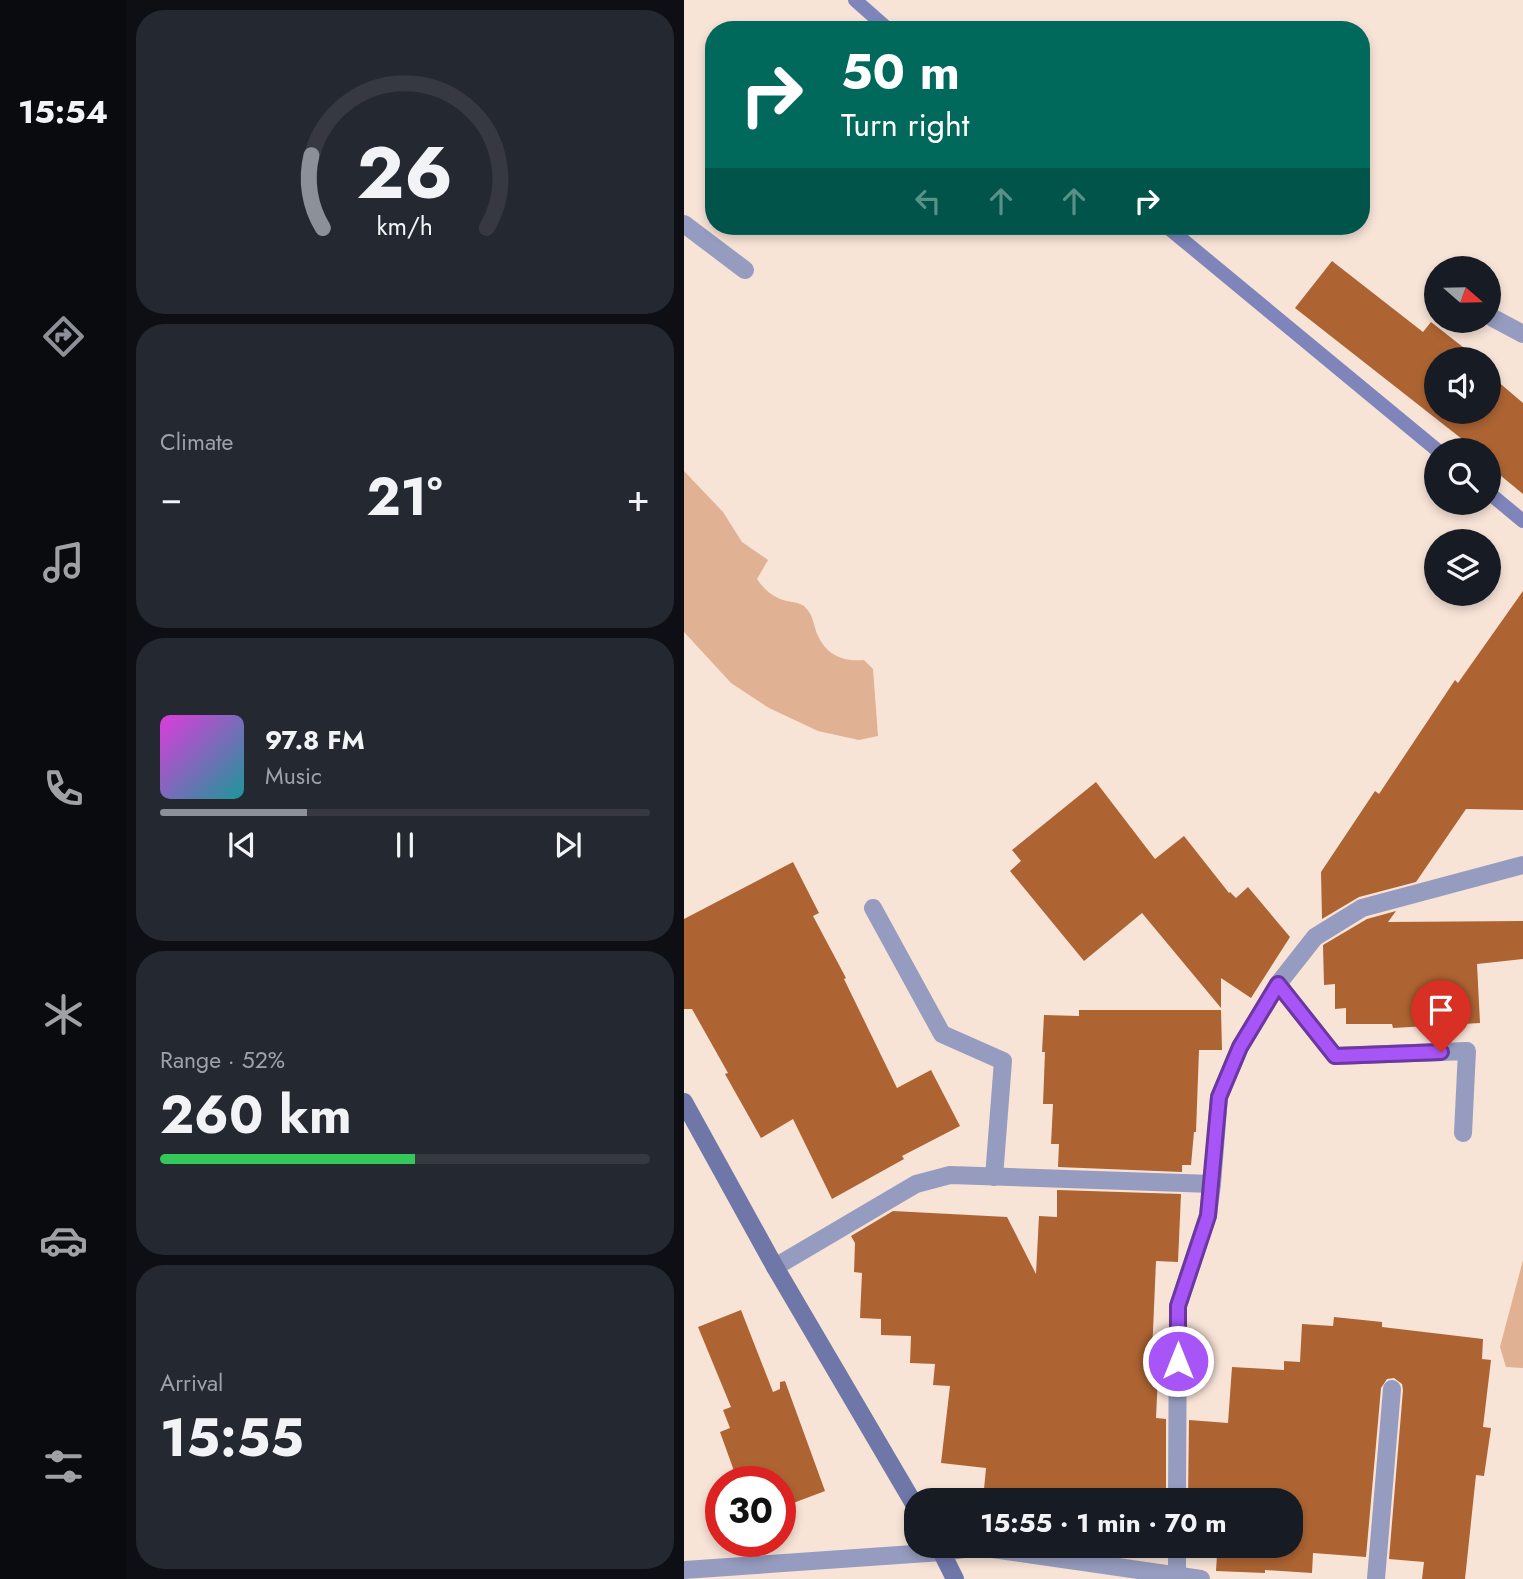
<!DOCTYPE html>
<meta charset="utf-8">
<style>
:root{--surface:#171b24;--page:#242831;--text:#f1f3f6;--muted:#9ea1a6;--line:#363941;--accent:#8c9099}
body{margin:0;font-family:Jost,sans-serif;background:var(--page);color:var(--text);height:100vh;display:flex;flex-direction:column;font-size:26px;white-space:nowrap}
*{box-sizing:border-box;margin:0}
p{font-size:23px;color:var(--muted)}
.icon{flex:none;width:38px;height:38px;fill:none;stroke:currentColor;stroke-width:2;stroke-linecap:round;stroke-linejoin:round}
.map{position:relative;flex:1;overflow:hidden}
.panel{display:flex;flex-direction:column;gap:10px;padding:10px;background:#0d0f14;width:558px}
.panel>*{flex:none}
.banner{position:absolute;left:21px;top:21px;width:665px;height:214px;border-radius:28px;box-shadow:0 4px 10px #0003;background:#00695c;color:#fff;overflow:hidden}
.needle{width:46px;rotate:110deg}
.fabs{position:absolute;left:740px;top:256px;display:grid;gap:14px}
.fabs a{display:grid;place-items:center;width:77px;height:77px;border-radius:50%;background:var(--surface);box-shadow:0 4px 10px #0003;font-size:35px}
.speed{position:absolute;left:21px;top:1466px;display:flex;gap:14px;font-size:35px;font-weight:700;text-align:center}
.speed>*{display:grid;place-content:center;width:91px;height:91px;border-radius:50%;background:var(--surface);box-shadow:0 4px 10px #0003;line-height:1}
.speed .limit{border:10px solid #d22;background:#fff;color:#111}
.pin{position:absolute;display:grid;place-items:center;width:60px;height:60px;color:#fff;margin:-72px -30px;border-radius:50% 50% 50% 0;rotate:-45deg;box-shadow:0 0 7px #0007}
.pin .icon{rotate:45deg}
.me{position:absolute;width:77px;margin:-38px;rotate:0deg;stroke-linejoin:round;filter:drop-shadow(0 0 5px #0008)}
.turn{display:flex;align-items:center;gap:24px;height:147px;padding:0 21px;font-size:32px}
.turn .icon{width:91px;height:91px;stroke-width:2.5}
.turn b{display:block;font-size:49px;line-height:60px}
.lanes{display:flex;align-items:center;height:66px;padding:0 21px;background:#0003;justify-content:center;gap:35px;direction:ltr}
.lanes .off{opacity:.35}
.big{font-size:52px;font-weight:700;line-height:1.1}
.panel .widget{flex:1;display:flex;flex-direction:column;justify-content:center;gap:10px;min-width:0;padding:0 24px;border-radius:28px;background:var(--page)}
.panel .dial{align-items:center;gap:0}
.dial svg{height:182px;overflow:visible;fill:none;stroke:var(--line);stroke-width:7;stroke-linecap:round;text-anchor:middle}
.dial text{fill:var(--text);stroke:none}
.song{display:flex;align-items:center;gap:21px}
.cover{width:84px;height:84px;border-radius:10px;background:linear-gradient(135deg,hsl(300 70% 55%),hsl(180 70% 35%))}
.played{height:7px;border-radius:4px;background:linear-gradient(90deg,var(--accent) 30%,var(--line) 30%)}
.keys{display:flex;justify-content:space-around;direction:ltr}
.heat{display:flex;justify-content:space-between;align-items:center;font-size:38px;direction:ltr}
.charge{height:10px;border-radius:5px;background:linear-gradient(90deg,#34c759 52%,var(--line) 0)}
.trip{position:absolute;left:220px;top:1488px;width:399px;height:70px;border-radius:28px;background:var(--surface);box-shadow:0 4px 10px #0003;font-weight:700;line-height:70px;text-align:center}
main{display:flex;flex:1;min-height:0}
.dock{display:flex;flex-direction:column;width:126px;justify-content:space-around;align-items:center;background:#090b0e;color:var(--muted)}
.dock .icon{width:49px;height:49px}
.dock .active{color:var(--accent)}
.dock b{font-size:32px;color:var(--text)}
.map>svg:first-child{display:block}
</style>
<main>
<nav class="dock">
<b>15:54</b>
<svg class="icon active" aria-label="directions" viewBox="0 0 24 24"><path d="M12 3l9 9-9 9-9-9zM9 14v-3h6M13 9l2 2-2 2"/></svg>
<svg class="icon" aria-label="music" viewBox="0 0 24 24"><path d="M9 18V5l10-2v13"/><circle cx="6" cy="18" r="3"/><circle cx="16" cy="16" r="3"/></svg>
<svg class="icon" aria-label="phone" viewBox="0 0 24 24"><path d="M5 4h4l2 5-3 2q2 4 5 5l2-3 5 2v4C11 20 4 13 5 4z"/></svg>
<svg class="icon" aria-label="climate" viewBox="0 0 24 24"><path d="M12 3v18M4 7l16 10M4 17L20 7"/></svg>
<svg class="icon" aria-label="car" viewBox="0 0 24 24"><path d="M5 17H2v-5l4-1 3-4h7l3 4 3 1v5h-3M9 17h6M6 11h13"/><circle cx="7" cy="17" r="2"/><circle cx="17" cy="17" r="2"/></svg>
<svg class="icon" aria-label="filters" viewBox="0 0 24 24"><path d="M4 7h16M4 17h16"/><circle cx="9" cy="7" r="2"/><circle cx="15" cy="17" r="2"/></svg>
</nav>
<section class="panel">
<div class="widget dial"><svg viewBox="0 0 100 80">
<path d="M14 69A42 42 0 1 1 86 69"/>
<path d="M14 69A42 42 0 0 1 9 37" stroke="#8c9099"/>
<text x="50" y="56" font-size="32" font-weight="700">26</text>
<text x="50" y="72" font-size="11">km/h</text>
</svg></div>
<div class="widget"><p>Climate</p>
<div class="heat"><a>−</a><b class="big">21°</b><a>+</a></div>
</div>
<div class="widget">
<div class="song"><i class="cover"></i><div><b>97.8 FM</b><p>Music</p></div></div>
<div class="played"></div>
<div class="keys"><svg class="icon" aria-label="previous" viewBox="0 0 24 24"><path d="M18 5L8 12l10 7zM5 5v14"/></svg><svg class="icon" aria-label="pause" viewBox="0 0 24 24"><path d="M8 5v14M16 5v14"/></svg><svg class="icon" aria-label="next" viewBox="0 0 24 24"><path d="M6 5l10 7-10 7zM19 5v14"/></svg></div>
</div>
<div class="widget"><p>Range · 52%</p><b class="big">260 km</b><div class="charge"></div></div>
<div class="widget"><p>Arrival</p><b class="big">15:55</b></div>
</section>
<div class="map">
<svg width="839" height="1579" viewBox="0 0 839 1579">
<rect width="100%" height="100%" fill="#f8e3d7"/>
<g fill="#e1b194">
<path d="M 0,471 L 39,512 L 58,542 L 84,560 L 73,579 C 80,589 87,596 99,600 C 106,602 114,602 120,606 C 130,615 129,625 134,636 C 143,655 159,662 180,660 L 189,669 L 194,736 L 175,740 L 134,731 L 85,708 L 47,683 L 0,632 Z"/>
<path d="M 839,1260 L 839,1368 L 822,1367 L 816,1347 Z"/>
</g>
<g fill="none" stroke-linecap="round" stroke-linejoin="round">
<g stroke="#7f85ba" stroke-width="14">
<path d="M 171,0 L 205,30"/>
<path d="M 482,226 L 753,450"/>
<path d="M 805,493 L 839,521"/>
</g>
</g>
<g fill="#ad6432">
<path d="M 648,261 L 739,332 L 747,322 L 784,351 L 781,354 L 786,359 L 752,359 L 752,411 L 805,411 L 805,374 L 839,403 L 839,494 L 805,466 L 805,450 L 785,450 L 776,442 L 778,439 L 611,308 Z"/>
<path d="M 839,591 L 839,810 L 782,809 L 732,882 L 675,897 L 638,919 L 637,872 L 691,791 L 695,794 L 771,680 L 774,683 Z"/>
<path d="M 412,782 L 471,859 L 500,836 L 545,893 L 546,892 L 552,898 L 564,887 L 606,937 L 567,998 L 537,978 L 537,1008 L 458,913 L 400,961 L 326,871 L 337,861 L 328,850 Z"/>
<path d="M 109,862 L 135,913 L 129,916 L 162,978 L 160,979 L 213,1088 L 247,1070 L 276,1126 L 218,1156 L 220,1159 L 148,1199 L 109,1119 L 77,1138 L 41,1074 L 44,1073 L 8,1009 L 0,1009 L 0,919 Z"/>
<path d="M 712,911 L 704,922 L 839,921 L 839,959 L 793,964 L 796,1023 L 709,1028 L 708,1024 L 662,1024 L 662,1008 L 651,1009 L 651,984 L 640,985 L 639,945 L 683,919 Z"/>
<path d="M 395,1010 L 537,1010 L 538,1050 L 515,1050 L 512,1132 L 510,1132 L 507,1165 L 498,1165 L 498,1172 L 374,1167 L 375,1144 L 367,1144 L 369,1104 L 359,1104 L 361,1052 L 358,1052 L 360,1015 L 395,1016 Z"/>
<path d="M 373,1190 L 497,1194 L 494,1262 L 472,1261 L 468,1354 L 475,1355 L 472,1418 L 482,1419 L 482,1500 L 299,1500 L 302,1468 L 257,1463 L 266,1386 L 249,1385 L 251,1364 L 226,1363 L 227,1336 L 197,1335 L 197,1319 L 176,1318 L 178,1273 L 170,1272 L 171,1243 L 167,1236 L 209,1211 L 323,1217 L 352,1274 L 355,1216 L 373,1217 Z"/>
<path d="M 57,1310 L 89,1392 L 96,1389 L 96,1382 L 101,1381 L 141,1491 L 96,1508 L 96,1482 L 54,1482 L 36,1432 L 46,1428 L 39,1410 L 47,1407 L 14,1327 Z"/>
<path d="M 650,1317 L 698,1322 L 698,1327 L 799,1339 L 798,1359 L 807,1360 L 799,1427 L 807,1428 L 800,1476 L 792,1475 L 781,1579 L 738,1579 L 740,1562 L 705,1559 L 719,1390 L 718,1384 L 710,1378 L 703,1379 L 697,1388 L 682,1557 L 629,1553 L 628,1573 L 581,1570 L 581,1573 L 532,1571 L 533,1555 L 504,1554 L 504,1545 L 607,1545 L 607,1500 L 504,1500 L 505,1420 L 544,1423 L 548,1367 L 600,1370 L 600,1361 L 616,1362 L 618,1324 L 649,1326 Z"/>
<path d="M 362,1545 L 482,1545 L 482,1553 L 386,1549 Z"/>
</g>
<g fill="none" stroke-linecap="round" stroke-linejoin="round">
<g stroke="#969cbf" stroke-width="18">
<path d="M 189,908 L 258,1034 L 319,1061 L 310,1177"/>
<path d="M 594,984 L 651,1056 L 783,1051 L 779,1133"/>
<path d="M 692,1579 L 708,1389"/>
</g>
<g stroke="#969cbf" stroke-width="18">
<path d="M 0,224 L 61,270"/>
<path d="M 809,318 L 839,334"/>
<path d="M 91,1267 L 232,1184 L 266,1175 L 528,1184 L 535,1097 L 556,1047 L 594,984 L 631,937 L 678,908 L 839,865"/>
<path d="M 493,1500 L 494,1306 L 524,1215 L 528,1184"/>
<path d="M 0,1570 L 258,1552 L 294,1547 L 517,1579"/>
<path d="M 493,1576 L 493,1545"/>
</g>
<g stroke="#6f77a9" stroke-width="18">
<path d="M 0,1102 L 91,1267 L 233,1509"/>
<path d="M 254,1545 L 271,1579"/>
</g>
</g>
<g fill="none" stroke-linecap="round" stroke-linejoin="round">
<g stroke="#6d37a1" stroke-width="18">
<path id="route" d="M 494,1361 L 494,1306 L 524,1216 L 535,1097 L 556,1047 L 594,984 L 651,1056 L 757,1052"/>
</g>
<use href="#route" stroke="#a855f7" stroke-width="12"/>
</g>
</svg>
<div class="fabs">
<a><svg class="needle" viewBox="-14 -14 28 28"><path d="M0-13l5 13h-10z" fill="#e53935"/><path d="M0 13l5-13h-10z" fill="#9ea1a6"/></svg></a>
<a><svg class="icon" aria-label="sound" viewBox="0 0 24 24"><path d="M4 9h4l5-4v14l-5-4H4zM17 9q2 3 0 6"/></svg></a>
<a><svg class="icon" aria-label="search" viewBox="0 0 24 24"><circle cx="10" cy="10" r="6"/><path d="M15 15l6 6"/></svg></a>
<a><svg class="icon" aria-label="layers" viewBox="0 0 24 24"><path d="M12 4l9 5-9 5-9-5zM3 14l9 5 9-5"/></svg></a>
</div>
<div class="speed"><div class="limit">30</div></div>
<div class="pin" style="left:757px;top:1052px;background:#d93025"><svg class="icon" aria-label="arrive" viewBox="0 0 24 24"><path d="M6 21V4h12l-3 4 3 4H6"/></svg></div>
<svg class="me" style="left:494px;top:1361px" viewBox="-20 -20 40 40"><circle r="17" fill="#a855f7" stroke="#fff" stroke-width="3"/><path d="M0-11L8 9 0 5-8 9z" fill="#fff"/></svg>
<div class="trip">15:55 · 1 min · 70 m</div>
<div class="banner">
<div class="turn"><svg class="icon" aria-label="right" viewBox="0 0 24 24"><path d="M7 20v-9h11M14 6l5 5-5 5"/></svg><div><b>50 m</b>Turn right</div></div>
<div class="lanes"><svg class="icon off" aria-label="left" viewBox="0 0 24 24"><path d="M17 20v-9H6M10 6l-5 5 5 5"/></svg><svg class="icon off" aria-label="ahead" viewBox="0 0 24 24"><path d="M12 20V5M6 11l6-6 6 6"/></svg><svg class="icon off" aria-label="ahead" viewBox="0 0 24 24"><path d="M12 20V5M6 11l6-6 6 6"/></svg><svg class="icon" aria-label="right" viewBox="0 0 24 24"><path d="M7 20v-9h11M14 6l5 5-5 5"/></svg></div>
</div>
</div>
</main>
